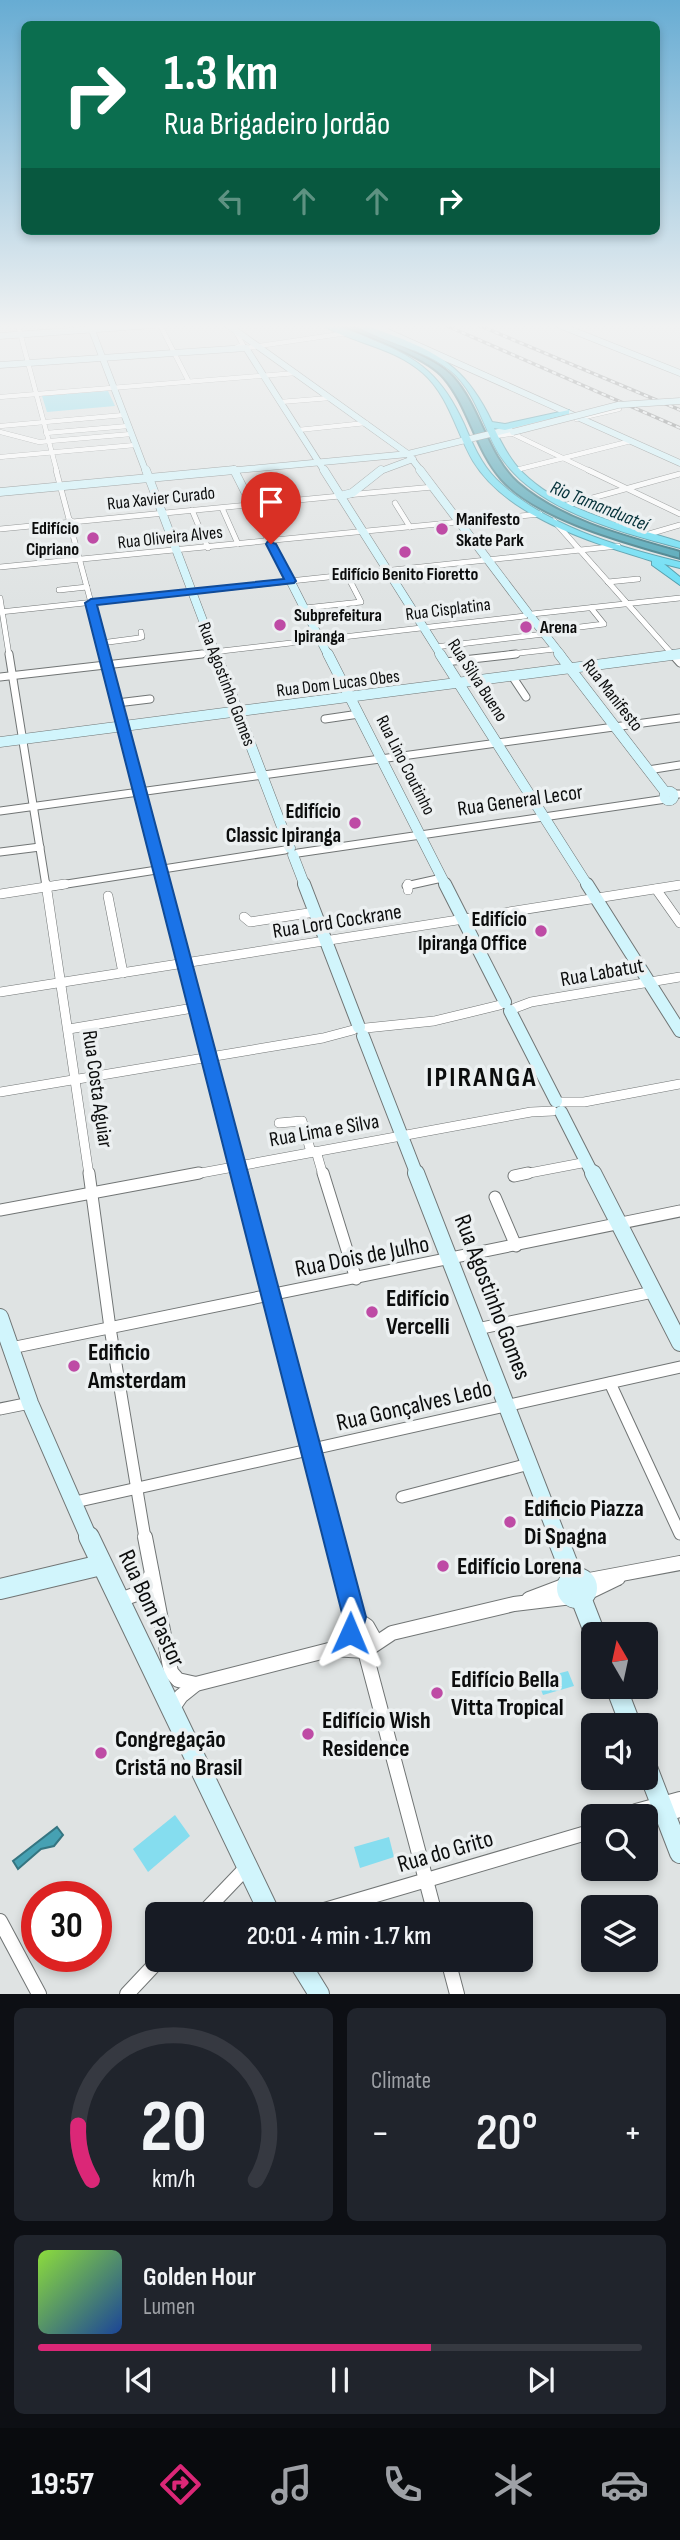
<!DOCTYPE html>
<meta charset="utf-8">
<style>
:root{--surface:#171b24;--page:#20242c;--text:#f1f3f6;--muted:#9ea1a6;--line:#363941;--accent:#db2777}
body{margin:0;font-family:"Sofia Sans Condensed",sans-serif;background:var(--page);color:var(--text);height:100vh;display:flex;flex-direction:column;font-size:26px;white-space:nowrap}
*{box-sizing:border-box;margin:0}
p{font-size:23px;color:var(--muted)}
.icon{flex:none;width:38px;height:38px;fill:none;stroke:currentColor;stroke-width:2;stroke-linecap:round;stroke-linejoin:round}
.map{position:relative;height:1994px;overflow:hidden}
.details{display:flex;flex-direction:column;gap:14px;padding:14px;background:#0d0f14;flex:1}
.details>*{flex:none}
.top-card{position:absolute;left:21px;top:21px;width:639px;height:214px;border-radius:10px;box-shadow:0 4px 10px #0003;background:#0b6e4f;color:#fff;overflow:hidden}
.needle{width:46px;rotate:351deg}
.fabs{position:absolute;left:581px;top:1622px;display:grid;gap:14px}
.fabs a{display:grid;place-items:center;width:77px;height:77px;border-radius:10px;background:var(--surface);box-shadow:0 4px 10px #0003;font-size:35px}
.speed{position:absolute;left:21px;top:1881px;display:flex;gap:14px;font-size:35px;font-weight:700;text-align:center}
.speed>*{display:grid;place-content:center;width:91px;height:91px;border-radius:50%;background:var(--surface);box-shadow:0 4px 10px #0003;line-height:1}
.speed .limit{border:10px solid #d22;background:#fff;color:#111}
.pin{position:absolute;display:grid;place-items:center;width:60px;height:60px;color:#fff;margin:-72px -30px;border-radius:50% 50% 50% 0;rotate:-45deg;box-shadow:0 0 7px #0007}
.pin .icon{rotate:45deg}
.me{position:absolute;width:77px;margin:-38px;rotate:1deg;stroke-linejoin:round;filter:drop-shadow(0 0 5px #0008)}
.turn{display:flex;align-items:center;gap:24px;height:147px;padding:0 28px;font-size:32px}
.turn .icon{width:91px;height:91px;stroke-width:2.5}
.turn b{display:block;font-size:49px;line-height:60px}
.lanes{display:flex;align-items:center;height:66px;padding:0 28px;background:#0003;justify-content:center;gap:35px;direction:ltr}
.lanes .off{opacity:.35}
.big{font-size:52px;font-weight:600;line-height:1.1}
.details .card{flex:1;display:flex;flex-direction:column;justify-content:center;gap:10px;min-width:0;padding:0 24px;border-radius:10px;background:var(--page)}
.details .dial{align-items:center;gap:0}
.dial svg{height:182px;overflow:visible;fill:none;stroke:var(--line);stroke-width:7;stroke-linecap:round;text-anchor:middle}
.dial text{fill:var(--text);stroke:none}
.song{display:flex;align-items:center;gap:21px}
.cover{width:84px;height:84px;border-radius:10px;background:linear-gradient(135deg,hsl(90 70% 55%),hsl(220 70% 35%))}
.played{height:7px;border-radius:4px;background:linear-gradient(90deg,var(--accent) 65%,var(--line) 65%)}
.keys{display:flex;justify-content:space-around;direction:ltr}
.heat{display:flex;justify-content:space-between;align-items:center;font-size:38px;direction:ltr}
.details .tiles{flex:1;display:grid;gap:14px;grid-template-columns:1fr 1fr}
.card:last-child{grid-column:span 2}
.trip{position:absolute;left:145px;top:1902px;width:388px;height:70px;border-radius:10px;background:var(--surface);box-shadow:0 4px 10px #0003;font-weight:600;line-height:70px;text-align:center}
.dock{display:flex;height:112px;justify-content:space-around;align-items:center;background:#090b0e;color:var(--muted)}
.dock .icon{width:49px;height:49px}
.dock .current{color:var(--accent)}
.dock b{font-size:32px;color:var(--text)}
.map>svg:first-child{display:block}
</style>
<div class="map">
<svg width="680" height="1994" viewBox="0 0 680 1994">
<rect width="100%" height="100%" fill="#dfe3e3"/>
<g fill="#85ddef">
<path d="M 108,391 L 115,406 L 47,412 L 42,396 Z"/>
<path d="M 568,1671 L 574,1686 L 543,1695 L 537,1679 Z"/>
<path d="M 175,1815 L 190,1836 L 148,1872 L 133,1849 Z"/>
<path d="M 389,1837 L 394,1857 L 360,1868 L 354,1847 Z"/>
</g>
<g fill="#46a1b3" stroke="#357581" stroke-width="2">
<path d="M 338,325 C 360,325 380,335 399,344 C 417,353 441,362 454,377 C 481,407 488,455 518,482 C 562,520 626,536 680,551 L 680,559 C 628,544 538,521 501,480 C 475,451 468,407 443,378 C 425,357 365,336 338,325 Z"/>
<path d="M 57,1827 L 63,1835 L 54,1846 L 41,1849 L 18,1869 L 13,1861 Z"/>
</g>
<g fill="none" stroke-linecap="round" stroke-linejoin="round">
<g stroke="#717575" stroke-width="5">
<g id="street-far5">
<path d="M 18,325 L 57,472"/>
<path d="M 160,325 L 189,382"/>
<path d="M 235,330 L 243,345 L 237,347"/>
<path d="M 246,348 L 347,333"/>
<path d="M 0,397 L 296,373"/>
<path d="M 280,402 L 330,398"/>
<path d="M 576,419 L 619,409"/>
<path d="M 0,426 L 124,415"/>
<path d="M 298,430 L 366,423"/>
<path d="M 0,432 L 39,442 L 131,434"/>
<path d="M 46,433 L 128,426"/>
<path d="M 513,434 L 592,472"/>
<path d="M 496,436 L 518,433"/>
<path d="M 0,457 L 135,445"/>
<path d="M 516,470 L 631,441"/>
</g>
</g>
<g stroke="#717575" stroke-width="6">
<g id="street-far4">
<path d="M 56,470 L 69,519 L 74,523"/>
<path d="M 588,470 L 680,514"/>
<path d="M 347,495 L 433,487"/>
<path d="M 395,503 L 410,527"/>
<path d="M 567,505 L 680,474"/>
<path d="M 222,508 L 238,544"/>
<path d="M 192,510 L 208,548"/>
<path d="M 554,521 L 673,655"/>
<path d="M 70,524 L 105,655"/>
<path d="M 0,529 L 340,496"/>
<path d="M 649,534 L 680,525"/>
<path d="M 0,567 L 540,514"/>
<path d="M 608,582 L 638,579"/>
<path d="M 59,590 L 87,587"/>
<path d="M 0,598 L 9,655"/>
<path d="M 305,608 L 361,602 L 347,575"/>
<path d="M 0,612 L 618,546"/>
<path d="M 532,614 L 680,598"/>
<path d="M 580,627 L 604,624 L 591,608"/>
<path d="M 101,643 L 139,638 L 142,637 L 141,632"/>
<path d="M 435,647 L 544,634"/>
<path d="M 187,655 L 525,616"/>
<path d="M 502,655 L 555,649"/>
</g>
</g>
<g stroke="#717575" stroke-width="9">
<g id="street-far3">
<path d="M 9,654 L 46,886"/>
<path d="M 104,654 L 166,886"/>
<path d="M 672,654 L 680,663"/>
<path d="M 445,662 L 516,654"/>
<path d="M 512,676 L 526,697"/>
<path d="M 0,677 L 202,654"/>
<path d="M 117,703 L 150,699"/>
<path d="M 325,719 L 359,714"/>
<path d="M 648,770 L 680,765"/>
<path d="M 672,794 L 680,794"/>
<path d="M 0,811 L 680,718"/>
<path d="M 0,852 L 40,847"/>
<path d="M 298,853 L 666,799"/>
<path d="M 54,886 L 285,850"/>
<path d="M 406,886 L 442,878"/>
<path d="M 676,886 L 680,885"/>
</g>
</g>
<g stroke="#717575" stroke-width="10">
<g id="street-far2">
<path d="M 46,884 L 89,1175"/>
<path d="M 165,884 L 242,1175"/>
<path d="M 408,884 L 408,890"/>
<path d="M 656,889 L 680,923"/>
<path d="M 0,894 L 65,884"/>
<path d="M 108,896 L 123,973"/>
<path d="M 244,917 L 250,922 L 315,912"/>
<path d="M 0,992 L 680,885"/>
<path d="M 515,1008 L 531,1002 L 680,977"/>
<path d="M 366,1028 L 434,1021 L 500,1005"/>
<path d="M 69,1029 L 199,1007"/>
<path d="M 0,1092 L 323,1038 L 353,1030"/>
<path d="M 562,1102 L 584,1102 L 680,1084"/>
<path d="M 279,1123 L 302,1121 L 311,1152"/>
<path d="M 316,1151 L 323,1175"/>
<path d="M 190,1175 L 531,1112 L 553,1111"/>
<path d="M 519,1175 L 587,1162"/>
</g>
</g>
<g stroke="#717575" stroke-width="13">
<g id="street-far1">
<path d="M 89,1173 L 110,1328 L 145,1538"/>
<path d="M 242,1173 L 334,1538"/>
<path d="M 323,1173 L 356,1279"/>
<path d="M 514,1176 L 528,1173"/>
<path d="M 495,1197 L 516,1246"/>
<path d="M 0,1210 L 199,1173"/>
<path d="M 477,1329 L 653,1292"/>
<path d="M 11,1348 L 680,1211"/>
<path d="M 610,1383 L 680,1534"/>
<path d="M 0,1409 L 30,1403"/>
<path d="M 402,1497 L 529,1464"/>
<path d="M 75,1502 L 680,1367"/>
</g>
</g>
<g stroke="#717575" stroke-width="16">
<g id="street">
<path d="M 145,1537 L 171,1672 L 178,1680 L 196,1684"/>
<path d="M 584,1581 L 680,1563"/>
<path d="M 587,1593 L 618,1578"/>
<path d="M 529,1599 L 566,1585"/>
<path d="M 120,1600 L 139,1593 L 152,1574"/>
<path d="M 354,1617 L 367,1626 L 376,1642"/>
<path d="M 333,1649 L 350,1633 L 354,1617 L 334,1537"/>
<path d="M 365,1651 L 435,1914"/>
<path d="M 172,1709 L 181,1696 L 196,1684 L 333,1649 L 365,1651 L 392,1633 L 514,1604 L 572,1597"/>
<path d="M 632,1816 L 636,1811 L 680,1799"/>
<path d="M 646,1819 L 680,1810"/>
<path d="M 202,1914 L 246,1868"/>
<path d="M 311,1914 L 593,1831"/>
<path d="M 0,1921 L 39,1994"/>
<path d="M 448,1960 L 457,1994"/>
<path d="M 127,1994 L 159,1960"/>
</g>
</g>
<g stroke="#717575" stroke-width="7">
<g id="secondary-far5">
<path d="M 90,325 L 146,472"/>
<path d="M 228,325 L 408,454 L 422,472"/>
<path d="M 372,325 L 680,463"/>
<path d="M 559,325 L 680,373"/>
<path d="M 0,336 L 153,325"/>
<path d="M 0,365 L 246,348 L 325,472"/>
<path d="M 216,472 L 408,454 L 547,420"/>
<path d="M 378,472 L 413,459"/>
</g>
</g>
<g stroke="#717575" stroke-width="9">
<g id="secondary-far4">
<path d="M 146,470 L 216,655"/>
<path d="M 234,470 L 328,655"/>
<path d="M 324,470 L 441,655"/>
<path d="M 420,470 L 528,613"/>
<path d="M 0,492 L 234,470"/>
<path d="M 340,496 L 352,493 L 381,470"/>
<path d="M 532,618 L 561,655"/>
<path d="M 670,655 L 680,654"/>
</g>
</g>
<g stroke="#717575" stroke-width="11">
<g id="secondary-far3">
<path d="M 216,654 L 290,848"/>
<path d="M 328,654 L 446,886"/>
<path d="M 440,654 L 588,886"/>
<path d="M 559,654 L 666,793"/>
<path d="M 0,742 L 680,654"/>
<circle cx="669" cy="796" r="4.5"/>
<path d="M 293,855 L 305,886"/>
</g>
</g>
<g stroke="#717575" stroke-width="14">
<g id="secondary-far2">
<path d="M 304,884 L 359,1027"/>
<path d="M 445,884 L 505,1002"/>
<path d="M 587,884 L 680,1031"/>
<path d="M 510,1011 L 556,1101"/>
<path d="M 363,1036 L 417,1175"/>
<path d="M 561,1112 L 593,1175"/>
</g>
</g>
<g stroke="#717575" stroke-width="18">
<g id="secondary-far1">
<path d="M 416,1173 L 558,1538"/>
<path d="M 593,1173 L 680,1343"/>
<path d="M 0,1317 L 30,1403 L 89,1538"/>
</g>
</g>
<g stroke="#717575" stroke-width="22">
<g id="secondary">
<path d="M 89,1537 L 270,1914"/>
<path d="M 557,1537 L 573,1578"/>
<circle cx="577" cy="1588" r="10"/>
<path d="M 0,1589 L 101,1565"/>
<path d="M 581,1598 L 595,1634"/>
<path d="M 616,1687 L 631,1726"/>
<path d="M 646,1765 L 680,1853"/>
<path d="M 298,1960 L 319,1994"/>
</g>
</g>
<g stroke="#4795a4" stroke-width="2">
<g id="highway">
<path d="M 322,325 C 340,325 357,333 373,340 C 420,358 443,378 464,424 C 472,443 481,464 496,479 C 543,525 618,547 680,562 L 680,568 L 664,564 L 680,577 L 680,585 L 652,565 L 652,561 C 593,543 507,517 473,461 C 456,432 449,396 423,373 C 392,346 354,344 322,325 Z"/>
<path d="M 355,325 C 370,325 383,332 397,337 C 446,356 469,374 492,422 L 505,424 L 569,410 L 569,414 L 505,430 L 494,428 C 502,444 510,460 523,473 C 564,513 627,525 680,542 L 680,548 C 620,532 534,510 499,454 C 483,427 476,392 451,371 C 423,348 385,344 355,325 Z"/>
</g>
</g>
<use href="#street-far5" stroke="#fff" stroke-width="4.5"/>
<use href="#street-far4" stroke="#fff" stroke-width="5"/>
<use href="#street-far3" stroke="#fff" stroke-width="7"/>
<use href="#street-far2" stroke="#fff" stroke-width="9"/>
<use href="#street-far1" stroke="#fff" stroke-width="11"/>
<use href="#street" stroke="#fff" stroke-width="14"/>
<use href="#secondary-far5" stroke="#d1f5fc" stroke-width="6"/>
<use href="#secondary-far4" stroke="#d1f5fc" stroke-width="8"/>
<use href="#secondary-far3" stroke="#d1f5fc" stroke-width="10"/>
<use href="#secondary-far2" stroke="#d1f5fc" stroke-width="12"/>
<use href="#secondary-far1" stroke="#d1f5fc" stroke-width="16"/>
<use href="#secondary" stroke="#d1f5fc" stroke-width="20"/>
<use href="#highway" fill="#67def5" fill-rule="evenodd"/>
<g stroke="#777979" stroke-width="3.5">
<g id="rail">
<path d="M 445,325 L 680,428"/>
<path d="M 478,325 L 680,410"/>
</g>
</g>
<use href="#rail" stroke="#ecf0f1" stroke-width="2" stroke-dasharray="4.5" stroke-linecap="butt"/>
<g stroke="#717575" stroke-width="7" stroke-linecap="butt">
<path id="secondary-bridge" d="M 513,432 L 618,405 L 680,401"/>
</g>
<use href="#secondary-bridge" stroke="#d1f5fc" stroke-width="6"/>
</g>
<linearGradient id="sky" x2="0" y2="1"><stop stop-color="#67acd3"/><stop offset="0.54" stop-color="#f1f2f2"/><stop offset="1" stop-color="#f1f2f2" stop-opacity="0"/></linearGradient>
<rect width="680" height="604" fill="url(#sky)"/>
<path fill="#1a73e8" stroke="#114b97" stroke-width="2" d="M 268,541 L 276,544 L 296,581 L 294,583 L 97,605 L 366,1617 L 359,1642 L 350,1645 L 341,1642 L 338,1633 L 343,1617 L 85,603 L 91,599 L 284,579 L 266,544 Z"/>
<g fill="#be4ba5" stroke="#ecf0f1" stroke-width="2.5">
<circle cx="442" cy="529" r="7"/>
<circle cx="93" cy="538" r="7"/>
<circle cx="405" cy="552" r="7"/>
<circle cx="280" cy="625" r="7"/>
<circle cx="526" cy="627" r="7"/>
<circle cx="355" cy="823" r="7"/>
<circle cx="541" cy="931" r="7"/>
<circle cx="372" cy="1312" r="7"/>
<circle cx="74" cy="1366" r="7"/>
<circle cx="510" cy="1522" r="7"/>
<circle cx="443" cy="1566" r="7"/>
<circle cx="437" cy="1693" r="7"/>
<circle cx="308" cy="1734" r="7"/>
<circle cx="101" cy="1753" r="7"/>
</g>
<g text-anchor="middle" stroke-width="7" stroke-linejoin="round" paint-order="stroke">
<g font-size="18" fill="#0c0d0d" stroke="#ecf0f1">
<text transform="translate(161 498) rotate(-6)" y="6">Rua Xavier Curado</text>
<text transform="translate(170 537) rotate(-6)" y="6">Rua Oliveira Alves</text>
<text transform="translate(448 609) rotate(-7)" y="6">Rua Cisplatina</text>
<text transform="translate(478 680) rotate(57)" y="6">Rua Silva Bueno</text>
<text transform="translate(338 683) rotate(-7)" y="6">Rua Dom Lucas Obes</text>
<text transform="translate(227 684) rotate(69)" y="6">Rua Agostinho Gomes</text>
<text transform="translate(613 695) rotate(52)" y="6">Rua Manifesto</text>
<text transform="translate(406 765) rotate(63)" y="6">Rua Lino Coutinho</text>
</g>
<g font-size="18" font-weight="bold" fill="#0c0d0d" stroke="#ecf0f1" text-anchor="start">
<text x="456" y="525">Manifesto<tspan x="456" dy="21">Skate Park</tspan></text>
<text x="79" y="534" text-anchor="end">Edifício<tspan x="79" dy="21">Cipriano</tspan></text>
<text x="405" y="580" text-anchor="middle">Edifício Benito Fioretto</text>
<text x="294" y="621">Subprefeitura<tspan x="294" dy="21">Ipiranga</tspan></text>
<text x="540" y="633">Arena</text>
</g>
<g font-size="19" font-style="italic" fill="#05323a" stroke="#ecf0f1">
<text transform="translate(600 505) rotate(22)" y="7">Rio Tamanduateí</text>
</g>
<g font-size="21" fill="#0c0d0d" stroke="#ecf0f1">
<text transform="translate(520 800) rotate(-8)" y="7">Rua General Lecor</text>
<text transform="translate(337 921) rotate(-9)" y="7">Rua Lord Cockrane</text>
<text transform="translate(602 972) rotate(-10)" y="7">Rua Labatut</text>
<text transform="translate(98 1089) rotate(82)" y="7">Rua Costa Aguiar</text>
<text transform="translate(324 1130) rotate(-10)" y="7">Rua Lima e Silva</text>
</g>
<g font-size="21" font-weight="bold" fill="#0c0d0d" stroke="#ecf0f1" text-anchor="end">
<text x="341" y="818">Edifício<tspan x="341" dy="24">Classic Ipiranga</tspan></text>
<text x="527" y="926">Edifício<tspan x="527" dy="24">Ipiranga Office</tspan></text>
</g>
<g font-size="24" fill="#0c0d0d" stroke="#ecf0f1">
<text transform="translate(362 1256) rotate(-11)" y="8">Rua Dois de Julho</text>
<text transform="translate(493 1297) rotate(69)" y="8">Rua Agostinho Gomes</text>
<text transform="translate(414 1405) rotate(-13)" y="8">Rua Gonçalves Ledo</text>
<text transform="translate(152 1608) rotate(65)" y="8">Rua Bom Pastor</text>
<text transform="translate(445 1851) rotate(-16)" y="8">Rua do Grito</text>
</g>
<g font-size="24" font-weight="bold" fill="#0c0d0d" stroke="#ecf0f1" text-anchor="start">
<text x="386" y="1306">Edifício<tspan x="386" dy="28">Vercelli</tspan></text>
<text x="88" y="1360">Edificio<tspan x="88" dy="28">Amsterdam</tspan></text>
<text x="524" y="1516">Edificio Piazza<tspan x="524" dy="28">Di Spagna</tspan></text>
<text x="457" y="1574">Edifício Lorena</text>
<text x="451" y="1687">Edifício Bella<tspan x="451" dy="28">Vitta Tropical</tspan></text>
<text x="322" y="1728">Edifício Wish<tspan x="322" dy="28">Residence</tspan></text>
<text x="115" y="1747">Congregação<tspan x="115" dy="28">Cristã no Brasil</tspan></text>
</g>
<g font-size="28" font-weight="bold" letter-spacing="2" fill="#0c0d0d" stroke="#ecf0f1">
<text x="482" y="1086">IPIRANGA</text>
</g>
</g>
</svg>
<div class="fabs">
<a><svg class="needle" viewBox="-14 -14 28 28"><path d="M0-13l5 13h-10z" fill="#e53935"/><path d="M0 13l5-13h-10z" fill="#9ea1a6"/></svg></a>
<a><svg class="icon" aria-label="sound" viewBox="0 0 24 24"><path d="M4 9h4l5-4v14l-5-4H4zM17 9q2 3 0 6"/></svg></a>
<a><svg class="icon" aria-label="search" viewBox="0 0 24 24"><circle cx="10" cy="10" r="6"/><path d="M15 15l6 6"/></svg></a>
<a><svg class="icon" aria-label="layers" viewBox="0 0 24 24"><path d="M12 4l9 5-9 5-9-5zM3 14l9 5 9-5"/></svg></a>
</div>
<div class="speed"><div class="limit">30</div></div>
<div class="pin" style="left:271px;top:544px;background:#d93025"><svg class="icon" aria-label="arrive" viewBox="0 0 24 24"><path d="M6 21V4h12l-3 4 3 4H6"/></svg></div>
<svg class="me" style="left:350px;top:1633px" viewBox="-20 -20 40 40"><path d="M0-17L14 15 0 8-14 15z" fill="#1a73e8" stroke="#fff" stroke-width="4"/></svg>
<div class="trip">20:01 · 4 min · 1.7 km</div>
<div class="top-card">
<div class="turn"><svg class="icon" aria-label="right" viewBox="0 0 24 24"><path d="M7 20v-9h11M14 6l5 5-5 5"/></svg><div><b>1.3 km</b>Rua Brigadeiro Jordão</div></div>
<div class="lanes"><svg class="icon off" aria-label="left" viewBox="0 0 24 24"><path d="M17 20v-9H6M10 6l-5 5 5 5"/></svg><svg class="icon off" aria-label="ahead" viewBox="0 0 24 24"><path d="M12 20V5M6 11l6-6 6 6"/></svg><svg class="icon off" aria-label="ahead" viewBox="0 0 24 24"><path d="M12 20V5M6 11l6-6 6 6"/></svg><svg class="icon" aria-label="right" viewBox="0 0 24 24"><path d="M7 20v-9h11M14 6l5 5-5 5"/></svg></div>
</div>
</div>
<section class="details">
<div class="tiles">
<div class="card dial"><svg viewBox="0 0 100 80">
<path d="M14 69A42 42 0 1 1 86 69"/>
<path d="M14 69A42 42 0 0 1 8 45" stroke="#db2777"/>
<text x="50" y="56" font-size="32" font-weight="700">20</text>
<text x="50" y="72" font-size="11">km/h</text>
</svg></div>
<div class="card"><p>Climate</p>
<div class="heat"><a>−</a><b class="big">20°</b><a>+</a></div>
</div>
<div class="card">
<div class="song"><i class="cover"></i><div><b>Golden Hour</b><p>Lumen</p></div></div>
<div class="played"></div>
<div class="keys"><svg class="icon" aria-label="previous" viewBox="0 0 24 24"><path d="M18 5L8 12l10 7zM5 5v14"/></svg><svg class="icon" aria-label="pause" viewBox="0 0 24 24"><path d="M8 5v14M16 5v14"/></svg><svg class="icon" aria-label="next" viewBox="0 0 24 24"><path d="M6 5l10 7-10 7zM19 5v14"/></svg></div>
</div>
</div>
</section>
<nav class="dock">
<b>19:57</b>
<svg class="icon current" aria-label="directions" viewBox="0 0 24 24"><path d="M12 3l9 9-9 9-9-9zM9 14v-3h6M13 9l2 2-2 2"/></svg>
<svg class="icon" aria-label="music" viewBox="0 0 24 24"><path d="M9 18V5l10-2v13"/><circle cx="6" cy="18" r="3"/><circle cx="16" cy="16" r="3"/></svg>
<svg class="icon" aria-label="phone" viewBox="0 0 24 24"><path d="M5 4h4l2 5-3 2q2 4 5 5l2-3 5 2v4C11 20 4 13 5 4z"/></svg>
<svg class="icon" aria-label="climate" viewBox="0 0 24 24"><path d="M12 3v18M4 7l16 10M4 17L20 7"/></svg>
<svg class="icon" aria-label="car" viewBox="0 0 24 24"><path d="M5 17H2v-5l4-1 3-4h7l3 4 3 1v5h-3M9 17h6M6 11h13"/><circle cx="7" cy="17" r="2"/><circle cx="17" cy="17" r="2"/></svg>
</nav>
